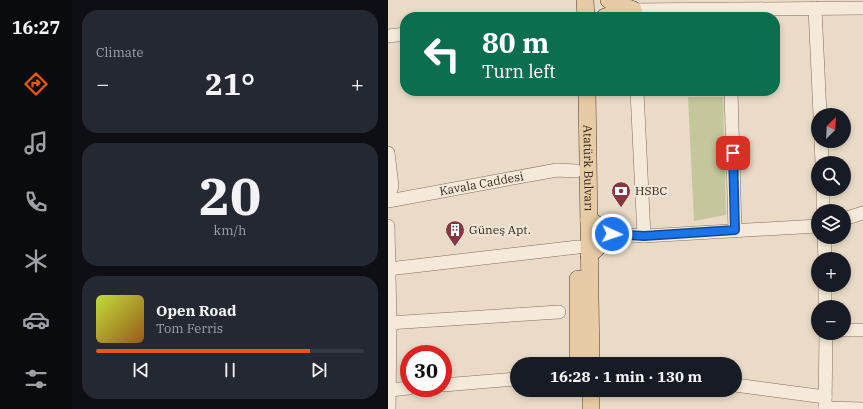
<!DOCTYPE html>
<meta charset="utf-8">
<style>
:root{--surface:#171b24;--page:#242831;--text:#f1f3f6;--muted:#9ea1a6;--line:#363941;--accent:#ea580c}
body{margin:0;font-family:"IBM Plex Serif",serif;background:var(--page);color:var(--text);height:100vh;display:flex;flex-direction:column;font-size:15px;white-space:nowrap}
*{box-sizing:border-box;margin:0}
p{font-size:13px;color:var(--muted)}
.icon{flex:none;width:22px;height:22px;fill:none;stroke:currentColor;stroke-width:2;stroke-linecap:round;stroke-linejoin:round}
.map{position:relative;flex:1;overflow:hidden}
.side{display:flex;flex-direction:column;gap:10px;padding:10px;background:#0d0f14;width:316px}
.side>*{flex:none}
.banner{position:absolute;left:12px;top:12px;width:380px;height:84px;border-radius:16px;box-shadow:0 2px 6px #0003;background:#0b6e4f;color:#fff;overflow:hidden}
.needle{width:26px;rotate:24deg}
.tools{position:absolute;left:423px;top:108px;display:grid;gap:8px}
.tools a{display:grid;place-items:center;width:40px;height:40px;border-radius:50%;background:var(--surface);box-shadow:0 2px 6px #0003;font-size:20px}
.speed{position:absolute;left:12px;top:345px;display:flex;gap:8px;font-size:20px;font-weight:700;text-align:center}
.speed>*{display:grid;place-content:center;width:52px;height:52px;border-radius:50%;background:var(--surface);box-shadow:0 2px 6px #0003;line-height:1}
.speed .limit{border:6px solid #d22;background:#fff;color:#111}
.pin{position:absolute;display:grid;place-items:center;width:34px;height:34px;color:#fff;margin:-17px;border-radius:8px;box-shadow:0 2px 6px #0006}
.me{position:absolute;width:44px;margin:-22px;rotate:93deg;stroke-linejoin:round;filter:drop-shadow(0 0 3px #0008)}
.turn{display:flex;align-items:center;gap:14px;height:84px;padding:0 16px;font-size:18px}
.turn .icon{width:52px;height:52px;stroke-width:2.5}
.turn b{display:block;font-size:28px;line-height:34px}
.big{font-size:30px;font-weight:800;line-height:1.1}
.side .card{flex:1;display:flex;flex-direction:column;justify-content:center;gap:6px;min-width:0;padding:0 14px;border-radius:16px;background:var(--page)}
.side .dial{align-items:center;gap:0}
.dial b{font-size:52px;line-height:1}
.song{display:flex;align-items:center;gap:12px}
.cover{width:48px;height:48px;border-radius:6px;background:linear-gradient(135deg,hsl(70 70% 55%),hsl(30 70% 35%))}
.played{height:4px;border-radius:2px;background:linear-gradient(90deg,var(--accent) 80%,var(--line) 80%)}
.keys{display:flex;justify-content:space-around;direction:ltr}
.heat{display:flex;justify-content:space-between;align-items:center;font-size:22px;direction:ltr}
.trip{position:absolute;left:122px;top:357px;width:232px;height:40px;border-radius:20px;background:var(--surface);box-shadow:0 2px 6px #0003;font-weight:800;line-height:40px;text-align:center}
main{display:flex;flex:1;min-height:0}
.menu{display:flex;flex-direction:column;width:72px;justify-content:space-around;align-items:center;background:#090b0e;color:var(--muted)}
.menu .icon{width:28px;height:28px}
.menu .selected{color:var(--accent)}
.menu b{font-size:18px;color:var(--text)}
.map>svg:first-child{display:block}
</style>
<main>
<nav class="menu">
<b>16:27</b>
<svg class="icon selected" aria-label="directions" viewBox="0 0 24 24"><path d="M12 3l9 9-9 9-9-9zM9 14v-3h6M13 9l2 2-2 2"/></svg>
<svg class="icon" aria-label="music" viewBox="0 0 24 24"><path d="M9 18V5l10-2v13"/><circle cx="6" cy="18" r="3"/><circle cx="16" cy="16" r="3"/></svg>
<svg class="icon" aria-label="phone" viewBox="0 0 24 24"><path d="M5 4h4l2 5-3 2q2 4 5 5l2-3 5 2v4C11 20 4 13 5 4z"/></svg>
<svg class="icon" aria-label="climate" viewBox="0 0 24 24"><path d="M12 3v18M4 7l16 10M4 17L20 7"/></svg>
<svg class="icon" aria-label="car" viewBox="0 0 24 24"><path d="M5 17H2v-5l4-1 3-4h7l3 4 3 1v5h-3M9 17h6M6 11h13"/><circle cx="7" cy="17" r="2"/><circle cx="17" cy="17" r="2"/></svg>
<svg class="icon" aria-label="filters" viewBox="0 0 24 24"><path d="M4 7h16M4 17h16"/><circle cx="9" cy="7" r="2"/><circle cx="15" cy="17" r="2"/></svg>
</nav>
<section class="side">
<div class="card"><p>Climate</p>
<div class="heat"><a>−</a><b class="big">21°</b><a>+</a></div>
</div>
<div class="card dial"><b>20</b><p>km/h</p></div>
<div class="card">
<div class="song"><i class="cover"></i><div><b>Open Road</b><p>Tom Ferris</p></div></div>
<div class="played"></div>
<div class="keys"><svg class="icon" aria-label="previous" viewBox="0 0 24 24"><path d="M18 5L8 12l10 7zM5 5v14"/></svg><svg class="icon" aria-label="pause" viewBox="0 0 24 24"><path d="M8 5v14M16 5v14"/></svg><svg class="icon" aria-label="next" viewBox="0 0 24 24"><path d="M6 5l10 7-10 7zM19 5v14"/></svg></div>
</div>
</section>
<div class="map">
<svg width="475" height="409" viewBox="0 0 475 409">
<rect width="100%" height="100%" fill="#e9dbc7"/>
<path fill="#c6c69c" d="M 300,97 L 335,97 L 338,215 L 306,221 Z"/>
<g fill="none" stroke-linecap="round" stroke-linejoin="round">
<g stroke="#826e5e" stroke-width="14">
<g id="minor">
<path d="M 427,8 L 432,115"/>
<path d="M 245,17 L 245,10 L 475,8"/>
<path d="M 0,36 L 17,34"/>
<path d="M 249,91 L 256,236"/>
<path d="M 343,91 L 347,230"/>
<path d="M 433,141 L 434,163"/>
<path d="M 0,153 L 4,186 L 0,198"/>
<path d="M 435,189 L 435,211"/>
<path id="s1" d="M 0,201 L 169,170 L 188,171"/>
<path d="M 456,219 L 475,213"/>
<path d="M 0,226 L 2,323 L 1,409"/>
<path d="M 224,234 L 256,236 L 430,226"/>
<path d="M 436,237 L 437,259"/>
<path d="M 0,269 L 190,247"/>
<path d="M 437,285 L 437,307"/>
<path d="M 0,323 L 171,312"/>
<path d="M 456,330 L 475,330"/>
<path d="M 55,385 L 129,379"/>
<path d="M 347,385 L 437,397"/>
<path d="M 2,390 L 21,388"/>
<path d="M 437,408 L 475,409"/>
<path d="M 437,409 L 438,333"/>
</g>
</g>
<g stroke="#513d32" stroke-width="18">
<g id="major">
<path d="M 197,0 L 198,17"/>
<path d="M 221,0 L 245,10"/>
<path d="M 217,17 L 245,10"/>
<path id="s2" d="M 199,91 L 203,364"/>
<path d="M 201,220 L 224,234 L 201,255"/>
<path d="M 190,279 L 190,364"/>
<path d="M 203,390 L 203,409"/>
</g>
</g>
<use href="#minor" stroke="#f5e9d9" stroke-width="13"/>
<use href="#major" stroke="#e7cba4" stroke-width="17"/>
</g>
<g fill="none" stroke-linecap="round" stroke-linejoin="round">
<g stroke="#114b97" stroke-width="10">
<path id="route" d="M 224,234 L 256,236 L 347,230 L 345,153"/>
</g>
<use href="#route" stroke="#1a73e8" stroke-width="7"/>
</g>
<defs>
<g id="bank-pin" transform="scale(1)"><path d="M0 17L-7.5 6A9.5 9.5 0 1 1 7.5 6Z" fill="#8a3640" stroke="#f1e6d6"/><path d="M-6-4H6V4H-6ZM0-2.3a2.3 2.3 0 1 0 0 4.6a2.3 2.3 0 1 0 0-4.6Z" fill="#fff"/></g>
<g id="building-pin" transform="scale(1)"><path d="M0 17L-7.5 6A9.5 9.5 0 1 1 7.5 6Z" fill="#8a3640" stroke="#f1e6d6"/><path d="M-4-6H4V6H1V3H-1V6H-4ZM-2.5-4.3h1.7v1.8h-1.7ZM.8-4.3h1.7v1.8H.8ZM-2.5-1h1.7V.8h-1.7ZM.8-1h1.7V.8H.8Z" fill="#fff"/></g>
</defs>
<g fill-rule="evenodd">
<use href="#bank-pin" x="233" y="191"/>
<use href="#building-pin" x="67" y="230"/>
</g>
<g text-anchor="middle" stroke-width="4" stroke-linejoin="round" paint-order="stroke">
<g font-size="12" fill="#352820" stroke="#f1e6d6">
<text dy="4" stroke="none"><textPath href="#s2" startOffset="77">Atatürk Bulvarı</textPath></text>
<text dy="4" stroke="none"><textPath href="#s1" startOffset="95">Kavala Caddesi</textPath></text>
</g>
<g font-size="12" fill="#352820" stroke="#f1e6d6" text-anchor="start">
<text x="247" y="195">HSBC</text>
<text x="81" y="234">Güneş Apt.</text>
</g>
</g>
</svg>
<div class="tools">
<a><svg class="needle" viewBox="-14 -14 28 28"><path d="M0-13l5 13h-10z" fill="#e53935"/><path d="M0 13l5-13h-10z" fill="#9ea1a6"/></svg></a>
<a><svg class="icon" aria-label="search" viewBox="0 0 24 24"><circle cx="10" cy="10" r="6"/><path d="M15 15l6 6"/></svg></a>
<a><svg class="icon" aria-label="layers" viewBox="0 0 24 24"><path d="M12 4l9 5-9 5-9-5zM3 14l9 5 9-5"/></svg></a>
<a>+</a>
<a>−</a>
</div>
<div class="speed"><div class="limit">30</div></div>
<div class="pin" style="left:345px;top:153px;background:#d93025"><svg class="icon" aria-label="arrive" viewBox="0 0 24 24"><path d="M6 21V4h12l-3 4 3 4H6"/></svg></div>
<svg class="me" style="left:224px;top:234px" viewBox="-20 -20 40 40"><circle r="17" fill="#1a73e8" stroke="#fff" stroke-width="3"/><path d="M0-11L8 9 0 5-8 9z" fill="#fff"/></svg>
<div class="trip">16:28 · 1 min · 130 m</div>
<div class="banner">
<div class="turn"><svg class="icon" aria-label="left" viewBox="0 0 24 24"><path d="M17 20v-9H6M10 6l-5 5 5 5"/></svg><div><b>80 m</b>Turn left</div></div>
</div>
</div>
</main>
